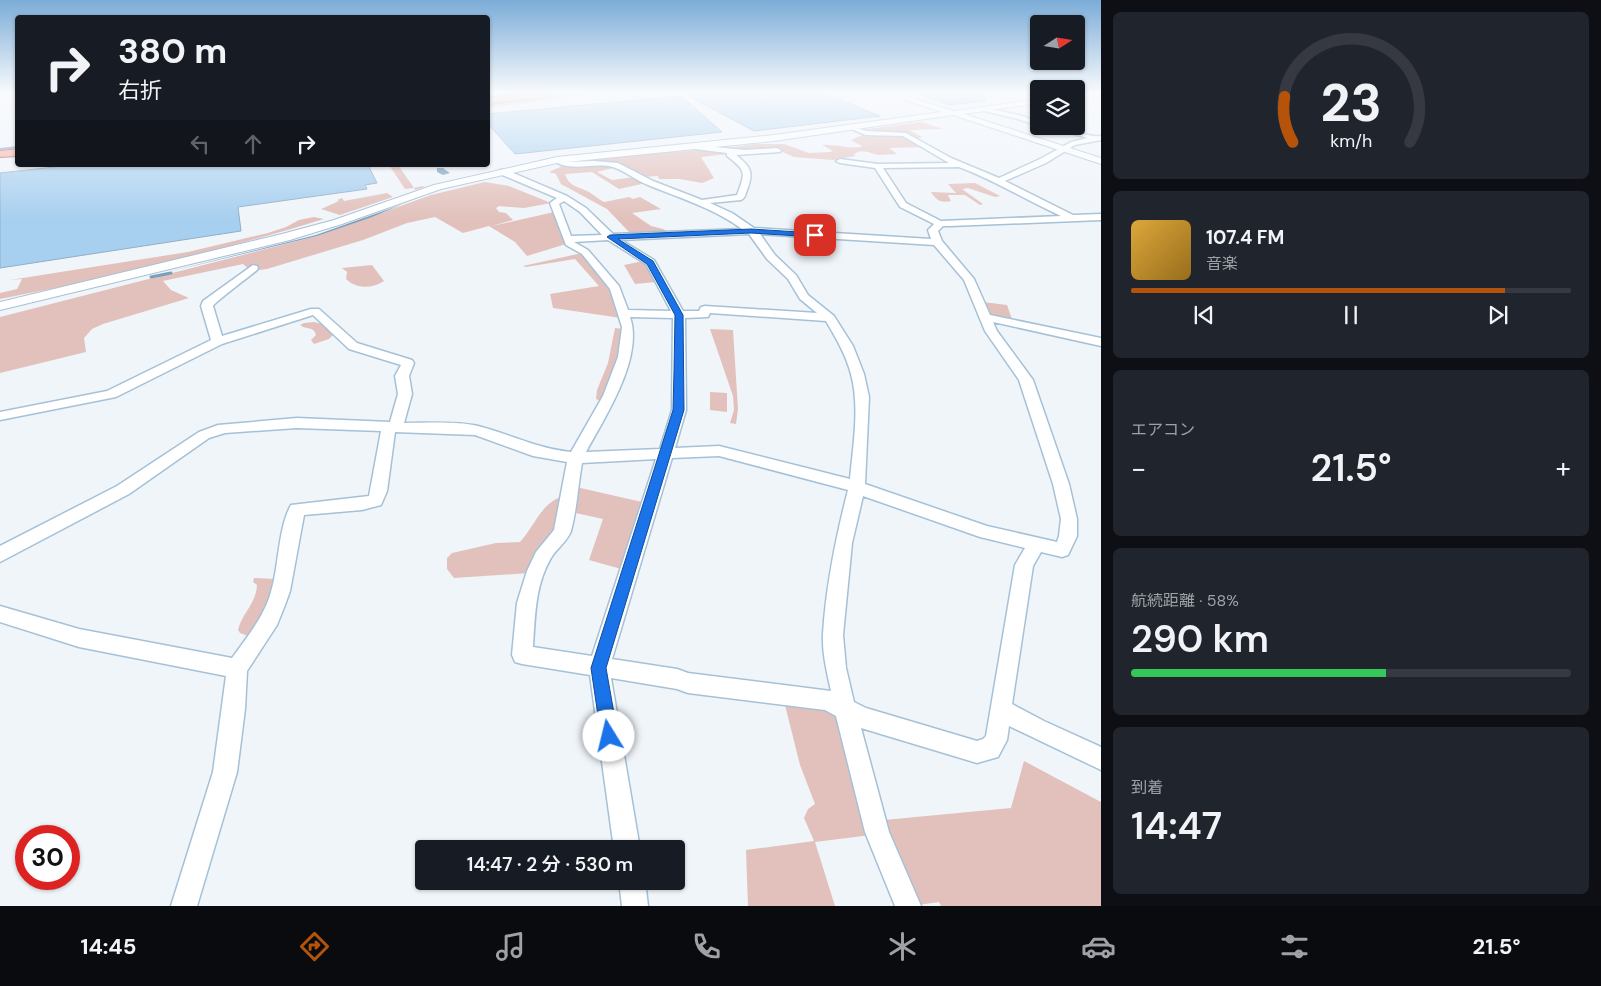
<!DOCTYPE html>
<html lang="ja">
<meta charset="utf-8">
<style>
:root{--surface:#171b24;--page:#20242c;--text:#f1f3f6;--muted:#9ea1a6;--line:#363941;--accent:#b45309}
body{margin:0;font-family:"DM Sans","Noto Sans JP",sans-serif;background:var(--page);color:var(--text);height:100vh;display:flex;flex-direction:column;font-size:19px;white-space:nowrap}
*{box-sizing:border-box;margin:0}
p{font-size:16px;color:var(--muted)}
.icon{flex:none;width:28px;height:28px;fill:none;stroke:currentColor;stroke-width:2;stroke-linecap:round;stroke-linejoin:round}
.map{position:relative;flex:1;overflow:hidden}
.side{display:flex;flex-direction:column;gap:12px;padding:12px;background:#0d0f14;width:500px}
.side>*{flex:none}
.top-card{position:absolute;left:15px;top:15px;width:475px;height:152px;border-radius:5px;box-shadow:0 1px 4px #0004;background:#171b24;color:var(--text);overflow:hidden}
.needle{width:32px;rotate:78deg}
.fabs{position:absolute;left:1030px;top:15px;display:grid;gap:10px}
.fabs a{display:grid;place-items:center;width:55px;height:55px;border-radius:5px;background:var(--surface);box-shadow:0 1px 4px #0004;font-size:25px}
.speed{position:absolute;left:15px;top:825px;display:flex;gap:10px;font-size:25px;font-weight:700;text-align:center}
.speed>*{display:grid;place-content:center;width:65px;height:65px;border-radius:50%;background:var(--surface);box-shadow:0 1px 4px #0004;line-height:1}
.speed .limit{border:8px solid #d22;background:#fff;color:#111}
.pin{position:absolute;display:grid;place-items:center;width:42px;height:42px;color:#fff;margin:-21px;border-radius:10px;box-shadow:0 2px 8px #0006}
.me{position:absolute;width:55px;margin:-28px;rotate:351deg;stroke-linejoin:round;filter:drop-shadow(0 0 4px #0008)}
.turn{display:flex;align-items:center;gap:18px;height:105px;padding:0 20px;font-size:22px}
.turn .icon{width:65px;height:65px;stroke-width:2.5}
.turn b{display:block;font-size:35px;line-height:42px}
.lanes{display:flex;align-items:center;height:48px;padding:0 20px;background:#0003;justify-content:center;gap:25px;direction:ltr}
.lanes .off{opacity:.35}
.big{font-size:38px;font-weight:600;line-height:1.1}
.side .widget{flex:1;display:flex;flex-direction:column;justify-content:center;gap:8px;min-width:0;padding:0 18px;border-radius:8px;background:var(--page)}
.side .dial{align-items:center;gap:0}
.dial svg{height:130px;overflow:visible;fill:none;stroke:var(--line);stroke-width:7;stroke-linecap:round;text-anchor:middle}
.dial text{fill:var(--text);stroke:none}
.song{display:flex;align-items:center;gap:15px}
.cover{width:60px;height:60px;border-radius:8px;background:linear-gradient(135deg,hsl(40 70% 55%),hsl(40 70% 35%))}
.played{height:5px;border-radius:2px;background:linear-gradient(90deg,var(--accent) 85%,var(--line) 85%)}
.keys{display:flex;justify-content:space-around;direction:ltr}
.heat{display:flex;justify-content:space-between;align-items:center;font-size:28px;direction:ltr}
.charge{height:8px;border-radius:4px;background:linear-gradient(90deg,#34c759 58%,var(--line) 0)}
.trip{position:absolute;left:415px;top:840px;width:270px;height:50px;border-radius:5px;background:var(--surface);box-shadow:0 1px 4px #0004;font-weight:600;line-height:50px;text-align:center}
.dock{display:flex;height:80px;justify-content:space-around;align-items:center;background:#090b0e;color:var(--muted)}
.dock .icon{width:35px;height:35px}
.dock .active{color:var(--accent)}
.dock b{font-size:22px;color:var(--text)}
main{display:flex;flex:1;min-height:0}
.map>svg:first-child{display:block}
</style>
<main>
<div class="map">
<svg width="1101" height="906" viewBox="0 0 1101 906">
<rect width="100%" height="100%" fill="#f0f5fa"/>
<g fill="#e2c1bc">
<path d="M 569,93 L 603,93 L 488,108 L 488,103 Z"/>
<path d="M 921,122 L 943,129 L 909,130 L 922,137 L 915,139 C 893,128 882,136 861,130 Z"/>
<path d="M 867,133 L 899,133 L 924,147 L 889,148 L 897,154 C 891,154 885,155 879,155 C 870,154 864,148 854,154 L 855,156 L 833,160 L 794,157 L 776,149 L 744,151 L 720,149 L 755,144 L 784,144 L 809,153 L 830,152 L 833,151 L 822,145 C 836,144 847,149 861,147 L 862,146 L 851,140 Z"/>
<path d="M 698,150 L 737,153 L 701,157 L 714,178 L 702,183 L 680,179 L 659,179 L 658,176 L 643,177 L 599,162 L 599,158 Z"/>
<path d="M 592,164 L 617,167 L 597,172 L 612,180 L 635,177 L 646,183 L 619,189 L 592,172 L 565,174 C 569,186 576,186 587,191 C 593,194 598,199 604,202 L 629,197 L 633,199 L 640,197 L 661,209 L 632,213 L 651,226 L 663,229 L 670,233 L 632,235 L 607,209 L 561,184 L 556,174 L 549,172 L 562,166 Z"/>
<path d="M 389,165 L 398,165 L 414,188 L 422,186 L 425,187 L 415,190 L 414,188 L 405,189 Z"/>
<path d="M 485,182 L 509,186 L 551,203 L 524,208 L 499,206 L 496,208 L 499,212 L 506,213 L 513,220 L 492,226 L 554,212 L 566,244 L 527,256 L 515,242 L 489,226 L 463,233 L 435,217 L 407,223 L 363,240 L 267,269 L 251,271 L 243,264 L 163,281 L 171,290 L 189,298 L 103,324 L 92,329 L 84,338 L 86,352 L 0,373 L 0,317 L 317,236 L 431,195 Z"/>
<path d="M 975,183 L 1000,196 L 995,197 L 968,188 L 962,189 L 983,204 L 980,205 L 965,195 L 948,195 L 951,201 C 941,203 937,201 931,192 L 956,193 L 948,184 Z"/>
<path d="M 387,193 L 393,197 L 340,215 L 321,209 L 339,201 L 337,200 L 342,198 L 344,201 Z"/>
<path d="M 314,217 L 324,219 C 219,251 109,278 0,299 L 0,293 L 17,289 L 22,279 L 10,280 L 188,252 L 268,233 L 286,227 L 299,220 Z"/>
<path d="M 582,253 L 611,289 L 621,318 L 553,308 L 550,294 L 599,286 L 575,259 L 526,267 L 523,266 Z"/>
<path d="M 643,261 L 647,263 L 656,282 L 635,284 L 624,265 Z"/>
<path d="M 372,265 L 384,281 C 372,289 356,289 346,279 L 347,272 L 342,268 Z"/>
<path d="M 983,302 L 1007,305 L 1013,322 L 989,316 Z"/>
<path d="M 314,322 L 323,324 L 334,334 L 329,339 L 314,344 L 311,340 L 316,335 C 314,326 306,330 300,325 L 304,323 Z"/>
<path d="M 615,328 L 623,329 L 620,356 L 601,401 L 596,399 L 597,390 L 608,363 Z"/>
<path d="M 710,329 L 733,330 L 738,409 L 736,424 L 730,423 L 734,410 L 733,396 Z"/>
<path d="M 710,392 L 727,393 L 727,412 L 710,410 Z"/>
<path d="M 576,487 L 642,502 L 621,569 L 589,560 L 603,519 L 571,512 Z"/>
<path d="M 564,496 L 557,530 L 530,573 L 454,578 L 447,569 L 447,558 L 452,553 L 496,543 L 520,542 C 535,526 541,502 564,496 Z"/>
<path d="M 254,578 L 277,579 L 253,638 L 240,633 L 238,630 C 242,613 256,604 257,585 L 253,582 Z"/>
<path d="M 783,697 L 826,704 L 840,715 L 871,835 L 815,842 L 835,906 L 748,906 L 746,850 L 814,841 L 804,818 L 808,809 L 815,804 L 800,765 Z"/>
<path d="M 1024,761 L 1101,802 L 1101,906 L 941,906 L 939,902 L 918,905 L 891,842 L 884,820 L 1011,808 Z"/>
</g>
<path fill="#78a0be" d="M 403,204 L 372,217 L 317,236 L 164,273 L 316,235 Z"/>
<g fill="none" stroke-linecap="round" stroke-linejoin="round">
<path stroke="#78a0be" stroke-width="2" d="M 0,149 L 18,147"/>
<path stroke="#78a0be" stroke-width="3" d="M 151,277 L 171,273"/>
<path fill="#78a0be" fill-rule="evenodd" d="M 437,168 L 443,168 L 450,173 L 443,175 L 437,172 Z"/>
</g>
<g fill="#a7cfef" stroke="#92aec4">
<path d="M 683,93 L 823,93 L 880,116 L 754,131 Z"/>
<path d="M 922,93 L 985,93 L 986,101 L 950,105 L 922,95 Z"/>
<path d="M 681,96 L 722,132 L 515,154 L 488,124 L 488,114 Z"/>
<path d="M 72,165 L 368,165 L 377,183 L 365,185 L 367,189 L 238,207 L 241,231 L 0,268 L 0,173 Z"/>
</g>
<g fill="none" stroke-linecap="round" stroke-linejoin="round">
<g stroke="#a5c1d7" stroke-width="3">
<g id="minor">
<path d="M 1032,93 L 1039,93 L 1039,96 L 1033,94 Z"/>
<path d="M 982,107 L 1022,116 L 1039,122 L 1039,126 L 1018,119 L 980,110 Z"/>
<path d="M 1045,126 C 1062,126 1088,138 1101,136 L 1101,140 L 1075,145 L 1046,163 L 1005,181 L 1073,215 L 1101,214 L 1101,220 L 950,226 L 943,226 L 938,231 L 942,241 L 974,279 L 990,315 L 1101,338 L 1101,346 L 993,322 L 997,331 L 1033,380 L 1069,484 L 1077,519 L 1077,536 L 1068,555 L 1062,557 L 1041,552 L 1033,566 L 1012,704 L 1044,721 L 1101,747 L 1101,770 L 1009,726 L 1007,740 L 998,757 L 977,763 L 861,728 L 889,832 L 921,906 L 895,906 L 865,832 L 836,716 L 825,710 L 688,693 L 677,689 L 611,678 L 640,849 L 614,849 L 590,675 L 522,664 L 515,662 L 512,655 L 517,603 L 527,571 L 536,552 L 554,530 L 567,462 L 533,456 L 475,435 L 395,432 L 387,491 L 381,505 L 362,510 L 304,515 L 290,591 L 285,605 L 277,625 L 247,671 L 245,709 L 237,772 L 197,906 L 171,906 L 213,772 L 226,676 L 79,647 L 0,622 L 0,606 L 79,629 L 232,658 C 247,637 264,617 271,592 C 279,566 278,528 291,505 L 369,496 L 381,431 L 297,428 L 225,433 L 209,438 L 129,494 L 0,562 L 0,546 L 117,486 L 199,432 L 218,425 L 297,418 L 390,422 L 398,394 L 395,376 L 401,365 L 349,349 L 313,315 L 222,344 L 116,397 L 0,420 L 0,412 L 107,391 L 211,340 L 201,306 L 203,301 L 253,265 L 257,266 L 258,268 L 257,270 C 250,276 214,303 213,306 L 222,336 L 311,309 L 319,309 L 357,343 L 412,360 L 414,363 L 409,376 L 412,394 L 404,423 C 427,423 456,421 478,426 C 510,434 538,449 571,452 L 603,396 L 618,357 L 622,327 L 610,289 L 582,254 L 566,245 L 550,203 L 557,198 L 500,174 L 500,170 L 506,170 L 567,196 L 586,208 L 613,234 L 742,229 C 713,208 680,198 648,185 C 636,180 625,171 613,167 C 594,162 569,173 553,160 L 557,158 L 566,162 L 594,161 L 618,163 L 653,181 L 702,200 L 737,195 C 745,173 747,171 727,156 L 727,153 L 695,149 L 695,145 L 745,150 L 777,148 L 781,150 L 780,152 L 736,155 C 751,167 754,172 747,190 C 745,195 746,197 741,200 L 710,203 L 732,213 L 754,228 L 931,239 L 928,230 L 934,224 L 900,207 L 875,168 L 840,163 L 836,161 L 840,159 L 878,164 L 949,163 L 903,136 L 866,135 L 851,129 L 851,127 L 867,131 L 906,133 L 951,158 L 999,178 L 1040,159 L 1071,142 L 1088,138 ZM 959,167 C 994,180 1026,200 1061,216 L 941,221 L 906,203 L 883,168 ZM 564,201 L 580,212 L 602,235 L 571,236 L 559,204 ZM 749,234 L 767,259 L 788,279 L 800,299 L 817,313 L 705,306 L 701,307 L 699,311 L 683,311 L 654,260 L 621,240 ZM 760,234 L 934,245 L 964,280 L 985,331 L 1019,380 L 1053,484 L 1061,519 L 1059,536 L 1057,542 L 987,526 L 865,484 L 869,397 L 864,374 L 853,346 L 834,316 L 808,295 L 796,275 L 775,255 ZM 608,240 L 646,264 L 671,311 L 628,310 L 619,286 L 588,250 L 574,242 ZM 710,313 L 826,321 C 836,338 846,355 851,374 C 860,407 853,446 850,479 L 719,446 L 675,448 L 686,410 L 685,318 L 708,317 ZM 630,317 L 673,318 L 672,410 L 660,449 L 586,452 C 605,417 644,358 630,317 ZM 719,456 L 848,490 C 836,537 826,585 823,634 C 822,653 827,672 831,691 L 688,673 L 677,669 L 612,659 L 672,458 ZM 656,459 L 592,656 L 533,647 C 535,617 535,585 551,558 C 556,549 567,542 571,531 C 577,509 578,485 582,463 ZM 863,496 L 980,537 L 1025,548 L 1015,565 L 986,736 L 983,739 L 977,741 L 866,708 L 854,702 L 846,668 L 843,635 L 852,543 Z"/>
<path d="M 619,881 L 645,881 L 648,906 L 622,906 Z"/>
</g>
</g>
<g stroke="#a5c1d7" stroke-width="2">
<g id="tertiary">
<path d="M 884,93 L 896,93 L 954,111 L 1039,99 L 1039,103 L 964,114 L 1101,158 L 1101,164 L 953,115 L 774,141 L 557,163 L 441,189 L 342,224 L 290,240 L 0,310 L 0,302 L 282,234 L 334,220 L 434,185 L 557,157 L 774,135 L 942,112 Z"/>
<path d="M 1076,93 L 1089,93 L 1076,97 Z"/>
</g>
</g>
<g stroke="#ac5952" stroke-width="2">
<g id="primary">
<path d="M 526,93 L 554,93 L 550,96 L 488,104 L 488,98 Z"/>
<path d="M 18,149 L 18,156 L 0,157 L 0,151 Z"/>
</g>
</g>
<use href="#minor" fill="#fff" fill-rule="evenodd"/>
<use href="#tertiary" fill="#fff" fill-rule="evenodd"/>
<use href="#primary" fill="#faaaa0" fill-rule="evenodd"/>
</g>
<linearGradient id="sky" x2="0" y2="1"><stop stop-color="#7bacd7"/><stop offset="0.42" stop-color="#f8fafd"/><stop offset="1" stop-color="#f8fafd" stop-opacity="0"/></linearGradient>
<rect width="1101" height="220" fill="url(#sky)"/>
<path fill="#1a73e8" stroke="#114b97" d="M 751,229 L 815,233 L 819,235 L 815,237 L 751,233 L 618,239 L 653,261 L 683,315 L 684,410 L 606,668 L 618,736 L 615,742 L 609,745 L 603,742 L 601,736 L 591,668 L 673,410 L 674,372 L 675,315 L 647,264 L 607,237 L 610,235 Z"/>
</svg>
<div class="fabs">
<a><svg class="needle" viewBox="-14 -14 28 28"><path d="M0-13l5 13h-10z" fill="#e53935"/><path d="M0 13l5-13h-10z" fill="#9ea1a6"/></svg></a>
<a><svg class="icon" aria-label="layers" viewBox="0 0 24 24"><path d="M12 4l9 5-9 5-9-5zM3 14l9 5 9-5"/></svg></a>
</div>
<div class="speed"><div class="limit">30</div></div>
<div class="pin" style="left:815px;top:235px;background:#d93025"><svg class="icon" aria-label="arrive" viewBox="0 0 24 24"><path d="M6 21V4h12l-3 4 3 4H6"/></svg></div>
<svg class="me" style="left:609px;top:736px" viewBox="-20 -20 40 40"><circle r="19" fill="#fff"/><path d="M0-13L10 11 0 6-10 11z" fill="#1a73e8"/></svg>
<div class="trip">14:47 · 2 分 · 530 m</div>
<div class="top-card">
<div class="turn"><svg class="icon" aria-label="right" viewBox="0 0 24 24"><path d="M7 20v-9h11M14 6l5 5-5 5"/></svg><div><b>380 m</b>右折</div></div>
<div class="lanes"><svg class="icon off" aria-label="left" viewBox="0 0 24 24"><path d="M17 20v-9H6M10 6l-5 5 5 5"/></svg><svg class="icon off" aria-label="ahead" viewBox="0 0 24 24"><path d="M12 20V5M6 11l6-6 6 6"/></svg><svg class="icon" aria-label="right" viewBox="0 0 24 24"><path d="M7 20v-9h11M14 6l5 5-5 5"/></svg></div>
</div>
</div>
<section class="side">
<div class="widget dial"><svg viewBox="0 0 100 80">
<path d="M14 69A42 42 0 1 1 86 69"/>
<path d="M14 69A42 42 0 0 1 9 41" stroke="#b45309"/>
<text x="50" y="56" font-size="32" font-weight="700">23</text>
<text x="50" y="72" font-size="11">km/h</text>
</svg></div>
<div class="widget">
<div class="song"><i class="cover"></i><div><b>107.4 FM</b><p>音楽</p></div></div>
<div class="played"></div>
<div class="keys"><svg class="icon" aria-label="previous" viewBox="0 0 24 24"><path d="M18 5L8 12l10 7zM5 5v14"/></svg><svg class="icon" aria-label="pause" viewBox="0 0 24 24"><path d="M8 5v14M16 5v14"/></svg><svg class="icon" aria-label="next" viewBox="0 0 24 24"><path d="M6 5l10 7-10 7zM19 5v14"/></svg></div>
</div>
<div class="widget"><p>エアコン</p>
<div class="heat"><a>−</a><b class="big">21.5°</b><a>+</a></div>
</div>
<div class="widget"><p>航続距離 · 58%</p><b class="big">290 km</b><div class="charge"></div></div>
<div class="widget"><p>到着</p><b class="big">14:47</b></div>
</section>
</main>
<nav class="dock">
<b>14:45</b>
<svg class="icon active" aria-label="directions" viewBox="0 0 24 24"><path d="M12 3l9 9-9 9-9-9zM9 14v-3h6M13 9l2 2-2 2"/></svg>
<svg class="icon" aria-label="music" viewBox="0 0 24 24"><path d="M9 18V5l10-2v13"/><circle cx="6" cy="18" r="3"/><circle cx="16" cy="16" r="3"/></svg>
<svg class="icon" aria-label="phone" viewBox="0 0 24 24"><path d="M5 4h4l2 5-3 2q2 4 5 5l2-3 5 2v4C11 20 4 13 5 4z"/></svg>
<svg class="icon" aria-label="climate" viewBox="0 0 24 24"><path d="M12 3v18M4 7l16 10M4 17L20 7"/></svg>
<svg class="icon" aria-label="car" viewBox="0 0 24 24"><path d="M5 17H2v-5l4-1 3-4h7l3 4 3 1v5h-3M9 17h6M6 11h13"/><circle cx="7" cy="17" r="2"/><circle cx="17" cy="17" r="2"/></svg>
<svg class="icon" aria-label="filters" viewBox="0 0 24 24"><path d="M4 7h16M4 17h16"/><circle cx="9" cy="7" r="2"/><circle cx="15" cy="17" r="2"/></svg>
<b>21.5°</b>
</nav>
